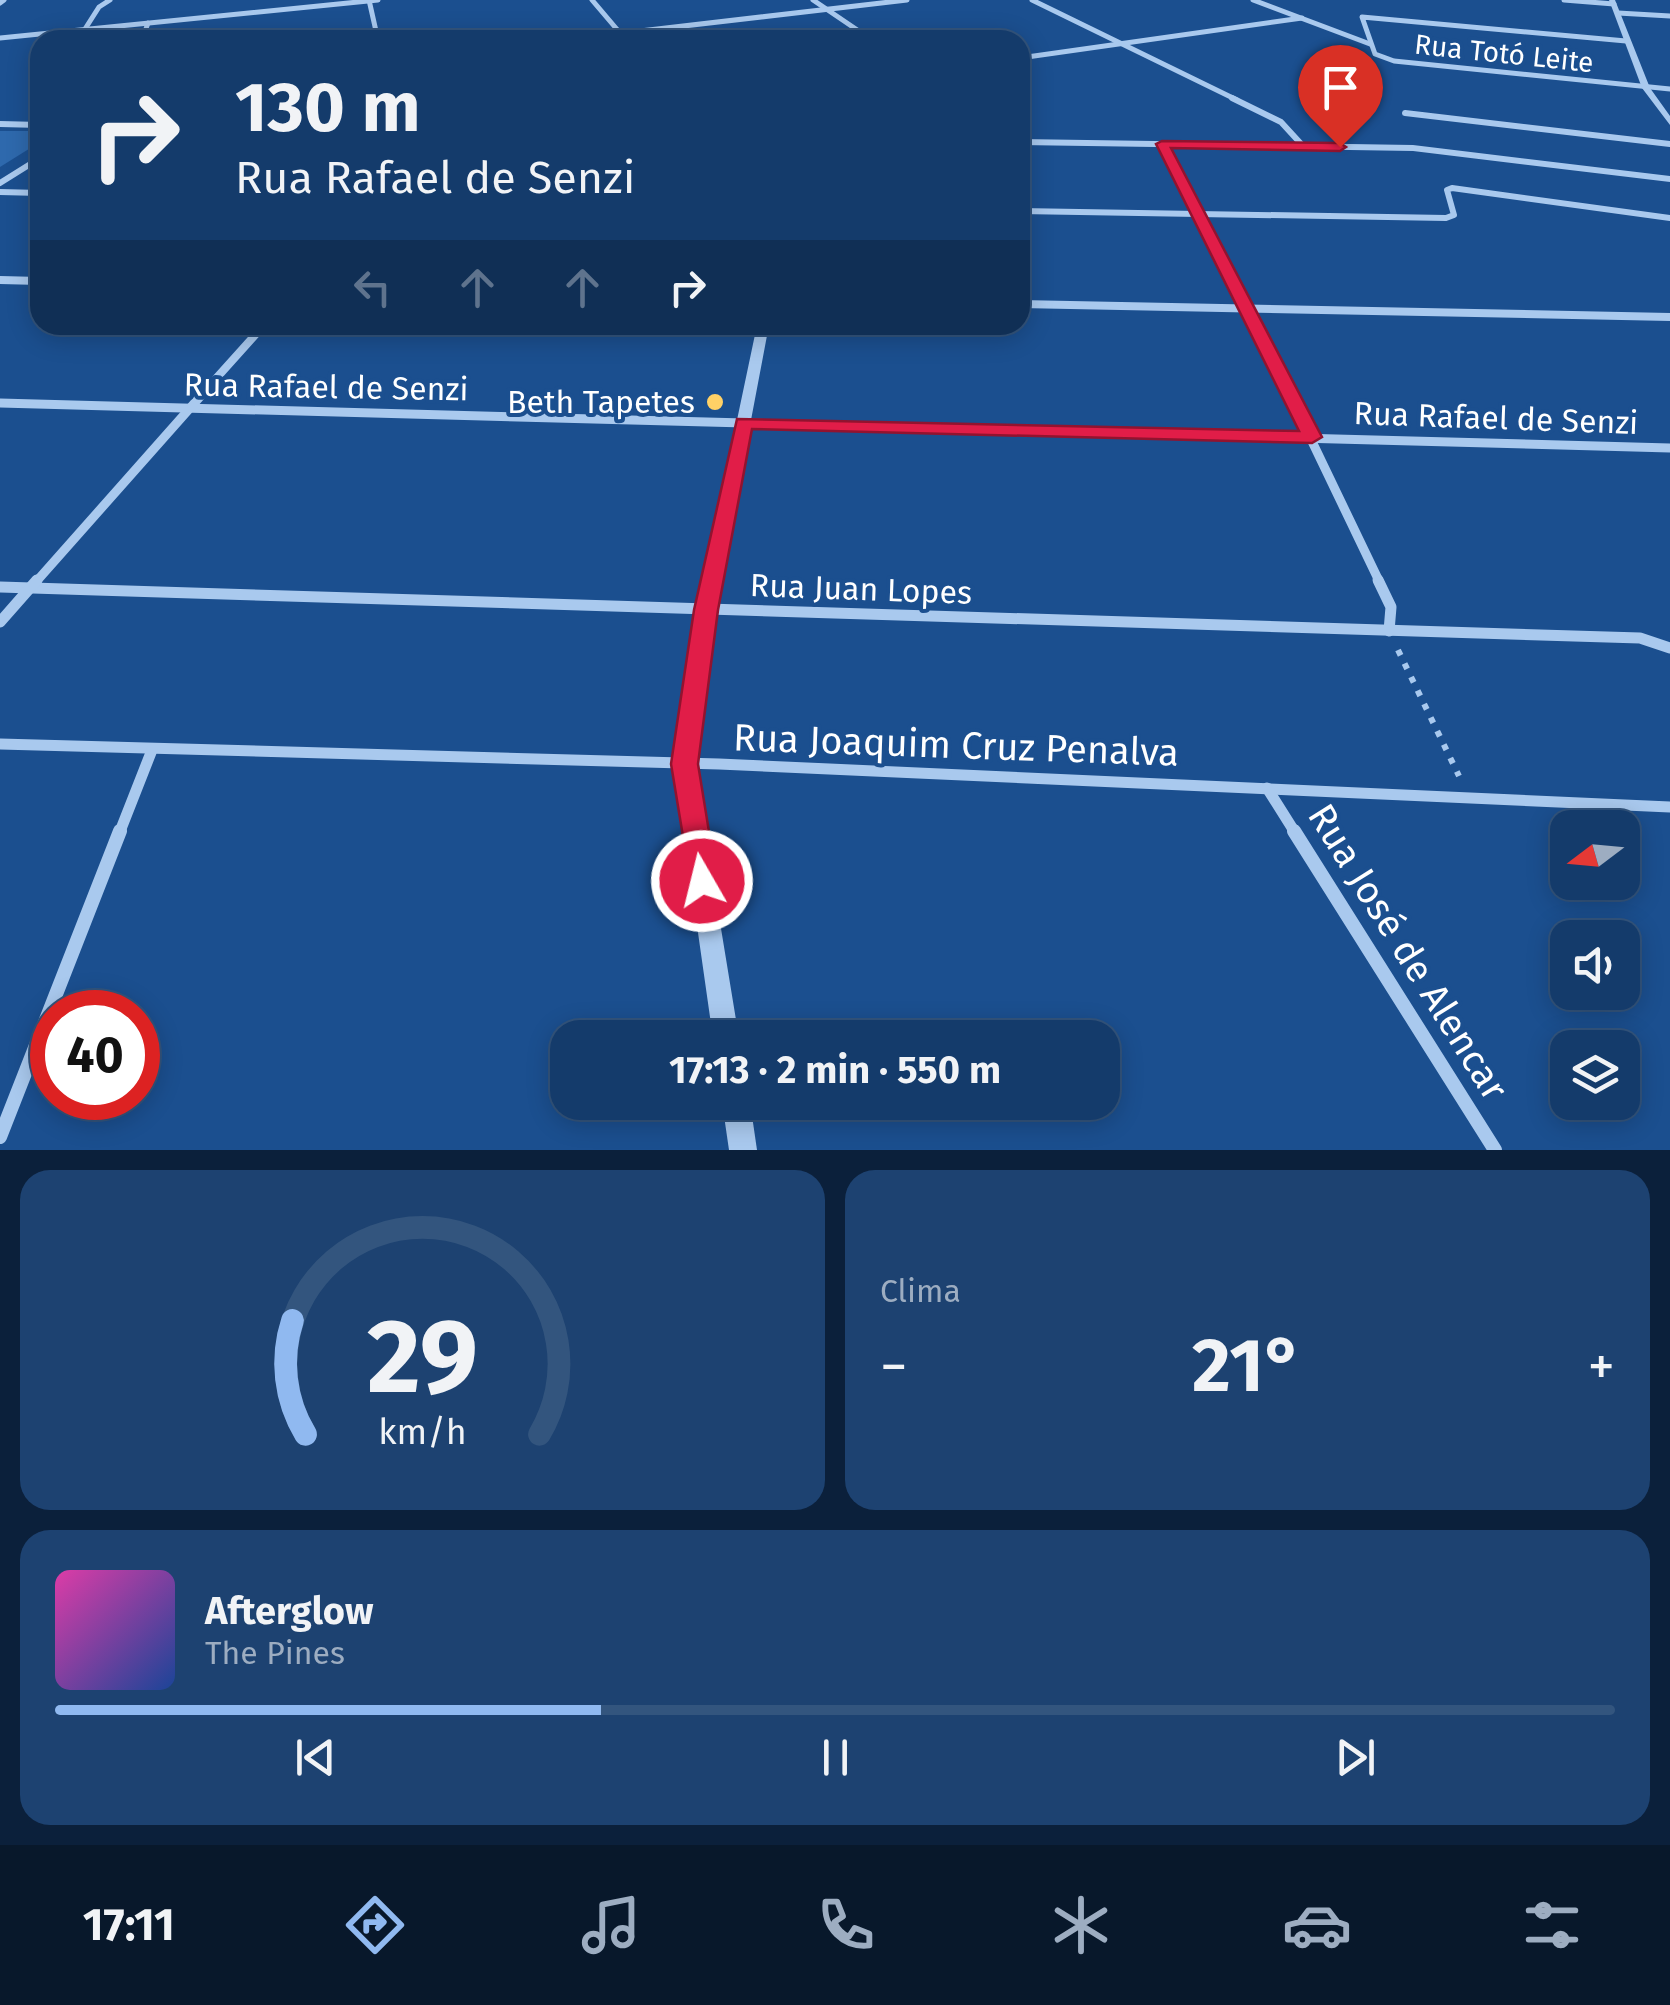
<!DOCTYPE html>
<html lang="pt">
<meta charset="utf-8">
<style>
:root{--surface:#143b6b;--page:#1d4271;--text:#f1f3f6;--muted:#9dadc1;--line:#33557e;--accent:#90b9f0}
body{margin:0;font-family:"Fira Sans",sans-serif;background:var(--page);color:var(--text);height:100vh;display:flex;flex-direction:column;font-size:38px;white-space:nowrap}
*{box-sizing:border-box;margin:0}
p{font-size:32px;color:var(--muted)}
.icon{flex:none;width:55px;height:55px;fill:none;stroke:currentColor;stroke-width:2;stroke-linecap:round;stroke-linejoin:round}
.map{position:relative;height:1150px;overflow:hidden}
.panel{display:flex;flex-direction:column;gap:20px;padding:20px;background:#0b203b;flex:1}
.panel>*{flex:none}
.banner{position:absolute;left:30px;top:30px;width:1000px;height:305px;border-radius:30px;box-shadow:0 5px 25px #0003,0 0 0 2px var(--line);background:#143b6b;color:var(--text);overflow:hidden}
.needle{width:65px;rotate:254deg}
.fabs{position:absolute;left:1550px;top:810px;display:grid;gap:20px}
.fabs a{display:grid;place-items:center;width:90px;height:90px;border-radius:20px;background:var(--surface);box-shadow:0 5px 25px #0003,0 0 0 2px var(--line);font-size:50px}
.speed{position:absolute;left:30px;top:990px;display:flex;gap:20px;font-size:50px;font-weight:700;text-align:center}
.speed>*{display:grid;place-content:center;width:130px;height:130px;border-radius:50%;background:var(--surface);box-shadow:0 5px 25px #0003,0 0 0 2px var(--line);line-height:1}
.speed .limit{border:15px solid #d22;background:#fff;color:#111}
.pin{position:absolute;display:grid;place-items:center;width:85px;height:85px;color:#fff;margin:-102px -42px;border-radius:50% 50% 50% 0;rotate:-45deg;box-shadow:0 0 10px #0007}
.pin .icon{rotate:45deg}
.me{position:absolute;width:110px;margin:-55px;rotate:352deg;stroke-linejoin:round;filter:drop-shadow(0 0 8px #0008)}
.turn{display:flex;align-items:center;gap:35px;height:210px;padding:0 40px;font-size:45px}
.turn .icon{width:130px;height:130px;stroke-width:2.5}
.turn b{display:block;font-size:70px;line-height:85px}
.lanes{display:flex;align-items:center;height:95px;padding:0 40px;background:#0003;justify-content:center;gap:50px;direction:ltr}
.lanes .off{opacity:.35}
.big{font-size:75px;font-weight:700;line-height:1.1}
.panel .widget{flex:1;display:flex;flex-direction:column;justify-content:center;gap:15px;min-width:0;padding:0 35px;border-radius:30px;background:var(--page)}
.panel .dial{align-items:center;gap:0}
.dial svg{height:260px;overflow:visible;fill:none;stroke:var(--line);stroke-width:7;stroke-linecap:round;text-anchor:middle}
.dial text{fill:var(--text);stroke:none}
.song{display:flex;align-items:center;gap:30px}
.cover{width:120px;height:120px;border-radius:15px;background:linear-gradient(135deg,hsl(320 70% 55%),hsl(220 70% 35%))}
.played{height:10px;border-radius:5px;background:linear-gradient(90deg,var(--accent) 35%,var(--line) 35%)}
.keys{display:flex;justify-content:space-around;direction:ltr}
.heat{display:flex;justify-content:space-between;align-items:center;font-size:55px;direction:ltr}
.panel .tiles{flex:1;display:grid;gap:20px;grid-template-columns:1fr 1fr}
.widget:last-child{grid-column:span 2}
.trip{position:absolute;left:550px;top:1020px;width:570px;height:100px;border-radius:30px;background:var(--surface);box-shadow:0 5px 25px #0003,0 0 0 2px var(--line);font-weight:700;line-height:100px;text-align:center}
.dock{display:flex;height:160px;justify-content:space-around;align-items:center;background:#08182b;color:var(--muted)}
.dock .icon{width:70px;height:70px}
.dock .current{color:var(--accent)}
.dock b{font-size:45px;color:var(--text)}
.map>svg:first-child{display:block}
</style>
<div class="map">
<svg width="1670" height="1150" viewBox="0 0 1670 1150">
<rect width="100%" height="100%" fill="#1b4f8f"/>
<path fill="#2e69ad" d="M 0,131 L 40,131 L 40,142 L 0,167 Z"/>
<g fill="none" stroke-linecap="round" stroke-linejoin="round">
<path stroke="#a9c9ee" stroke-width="6" stroke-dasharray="6 9" stroke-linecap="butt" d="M 1398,650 L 1459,776"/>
<g stroke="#a9c9ee" stroke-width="5">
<path d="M 369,0 L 378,40"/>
<path d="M 592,0 L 626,40"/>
<path d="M 813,0 L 872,40"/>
<path d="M 1032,0 L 1237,100"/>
<path d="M 1253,0 L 1370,44"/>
<path d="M 1564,0 L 1614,4"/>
<path d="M 0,3 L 4,0"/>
<path d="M 1618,13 L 1670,16"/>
<path d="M 85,29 L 99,7 L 110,0"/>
<path d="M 0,38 L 378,0"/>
<path d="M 142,40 L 148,23"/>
<path d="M 563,40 L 907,0"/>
<path d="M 1626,41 L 1362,17 L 1375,54 L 1394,61 L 1670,89"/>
<path d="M 1020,58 L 1302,18"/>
</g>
<g stroke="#a9c9ee" stroke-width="6">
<path d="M 1232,98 L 1281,122 L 1303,146"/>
<path d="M 1405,113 L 1670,144"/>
<path d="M 0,124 L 40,125"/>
<path d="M 1162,144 L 1204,225"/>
<path d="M 0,183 L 40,158"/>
<path d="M 0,192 L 40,193"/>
<path d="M 1020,211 L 1446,218 L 1454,215 L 1447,190 L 1452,188 L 1670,218"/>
</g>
<g stroke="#a9c9ee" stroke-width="8">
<path d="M 1202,223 L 1285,383"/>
<path d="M 0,280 L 40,281"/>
<path d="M 1020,304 L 1670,317"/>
<path d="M 212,383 L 264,325"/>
</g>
<g stroke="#a9c9ee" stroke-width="9">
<path d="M 1283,381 L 1380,583"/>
<path d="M 0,403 L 1670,448"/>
<path d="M 35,583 L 214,381"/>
</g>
<g stroke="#a9c9ee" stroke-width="11">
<path d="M 1378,580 L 1391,607 L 1389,631"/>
<path d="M 0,587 L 1640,638 L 1670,648"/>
<path d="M 0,622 L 37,580"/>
<path d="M 0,744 L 719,764 L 1670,807"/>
<path d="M 1267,788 L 1296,834"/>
<path d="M 119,834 L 152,750"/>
</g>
<g stroke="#a9c9ee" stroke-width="14">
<path d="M 1294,831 L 1495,1150"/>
<path d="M 0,1137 L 120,831"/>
</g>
<g fill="#a9c9ee" fill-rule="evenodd">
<path d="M 1609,0 L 1615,0 L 1650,88 L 1670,116 L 1670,125 L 1642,88 Z"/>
<path d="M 1020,139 L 1413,145 L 1670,176 L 1670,182 L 1413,151 L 1020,145 Z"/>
<path d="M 757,325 L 769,325 L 715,610 L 694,764 L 739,1038 L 713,1038 L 674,764 L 697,610 Z"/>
<path d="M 722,1102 L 750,1102 L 757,1150 L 729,1150 Z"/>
</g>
</g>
<path fill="#e11d48" stroke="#92132f" stroke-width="2.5" d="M 1162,141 L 1340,143 L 1346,147 L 1340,151 L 1171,148 L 1322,437 L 1312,443 L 752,429 L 718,610 L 698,764 L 717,881 L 713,891 L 702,895 L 692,891 L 671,764 L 694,610 L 737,419 L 1299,431 L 1156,144 Z"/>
<circle fill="#ffd166" stroke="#1b4f8f" stroke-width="4" cx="715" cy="402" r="10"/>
<g text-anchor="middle" stroke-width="8" stroke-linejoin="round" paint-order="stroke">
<g font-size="28" fill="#fff" stroke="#1b4f8f">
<text transform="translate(1504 53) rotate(6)" y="10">Rua Totó Leite</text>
</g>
<g font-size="32" fill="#fff" stroke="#1b4f8f">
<text transform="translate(326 387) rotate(1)" y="11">Rua Rafael de Senzi</text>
<text transform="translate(1496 418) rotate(2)" y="11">Rua Rafael de Senzi</text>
<text transform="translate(861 589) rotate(2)" y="11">Rua Juan Lopes</text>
</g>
<g font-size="32" fill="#fff" stroke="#1b4f8f" text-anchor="end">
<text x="695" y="413">Beth Tapetes</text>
</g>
<g font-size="38" fill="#fff" stroke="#1b4f8f">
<text transform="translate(956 745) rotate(2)" y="13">Rua Joaquim Cruz Penalva</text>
<text transform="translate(1408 952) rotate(58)" y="13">Rua José de Alencar</text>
</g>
</g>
</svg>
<div class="fabs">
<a><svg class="needle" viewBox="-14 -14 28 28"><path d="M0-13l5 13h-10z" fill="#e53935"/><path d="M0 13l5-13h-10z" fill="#9dadc1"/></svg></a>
<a><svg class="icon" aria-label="sound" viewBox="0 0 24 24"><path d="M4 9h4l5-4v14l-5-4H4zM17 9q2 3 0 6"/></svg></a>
<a><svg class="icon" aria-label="layers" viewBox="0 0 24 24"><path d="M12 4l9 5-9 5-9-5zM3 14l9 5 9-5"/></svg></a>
</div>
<div class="speed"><div class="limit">40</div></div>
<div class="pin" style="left:1340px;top:147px;background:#d93025"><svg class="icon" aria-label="arrive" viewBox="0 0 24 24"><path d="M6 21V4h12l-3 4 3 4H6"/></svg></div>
<svg class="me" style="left:702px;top:881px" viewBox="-20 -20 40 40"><circle r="17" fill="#e11d48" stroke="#fff" stroke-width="3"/><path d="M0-11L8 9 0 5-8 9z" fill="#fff"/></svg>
<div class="trip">17:13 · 2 min · 550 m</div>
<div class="banner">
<div class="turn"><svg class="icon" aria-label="right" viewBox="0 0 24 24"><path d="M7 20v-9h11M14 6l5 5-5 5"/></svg><div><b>130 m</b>Rua Rafael de Senzi</div></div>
<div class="lanes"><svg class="icon off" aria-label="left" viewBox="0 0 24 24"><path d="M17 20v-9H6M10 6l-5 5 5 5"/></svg><svg class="icon off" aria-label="ahead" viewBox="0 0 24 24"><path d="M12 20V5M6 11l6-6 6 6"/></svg><svg class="icon off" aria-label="ahead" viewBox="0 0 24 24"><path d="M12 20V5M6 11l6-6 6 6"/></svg><svg class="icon" aria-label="right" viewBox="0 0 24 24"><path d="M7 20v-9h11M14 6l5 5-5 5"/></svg></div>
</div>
</div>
<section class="panel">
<div class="tiles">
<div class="widget dial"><svg viewBox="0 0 100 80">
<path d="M14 69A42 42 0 1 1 86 69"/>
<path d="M14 69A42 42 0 0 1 10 34" stroke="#90b9f0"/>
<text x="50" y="56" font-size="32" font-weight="700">29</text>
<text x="50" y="72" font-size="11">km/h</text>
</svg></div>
<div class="widget"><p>Clima</p>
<div class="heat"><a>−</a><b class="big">21°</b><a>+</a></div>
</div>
<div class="widget">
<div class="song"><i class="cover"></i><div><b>Afterglow</b><p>The Pines</p></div></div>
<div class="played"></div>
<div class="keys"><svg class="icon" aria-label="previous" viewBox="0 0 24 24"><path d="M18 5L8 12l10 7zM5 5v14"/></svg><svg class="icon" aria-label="pause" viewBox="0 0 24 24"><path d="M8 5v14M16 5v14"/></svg><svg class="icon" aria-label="next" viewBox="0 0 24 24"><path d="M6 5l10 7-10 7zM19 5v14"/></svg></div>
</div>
</div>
</section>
<nav class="dock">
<b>17:11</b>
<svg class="icon current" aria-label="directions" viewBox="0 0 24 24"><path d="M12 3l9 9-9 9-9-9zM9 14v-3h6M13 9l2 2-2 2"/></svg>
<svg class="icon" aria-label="music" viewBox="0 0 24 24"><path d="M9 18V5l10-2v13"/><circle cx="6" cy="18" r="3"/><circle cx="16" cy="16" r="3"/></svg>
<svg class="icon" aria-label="phone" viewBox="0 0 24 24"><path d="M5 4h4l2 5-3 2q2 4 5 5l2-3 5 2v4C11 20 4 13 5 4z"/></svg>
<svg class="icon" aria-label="climate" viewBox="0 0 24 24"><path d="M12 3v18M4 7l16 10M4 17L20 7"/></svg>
<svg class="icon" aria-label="car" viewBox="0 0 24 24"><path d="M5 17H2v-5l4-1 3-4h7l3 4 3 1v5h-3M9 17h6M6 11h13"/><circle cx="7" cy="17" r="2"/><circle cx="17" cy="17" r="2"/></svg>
<svg class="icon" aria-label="filters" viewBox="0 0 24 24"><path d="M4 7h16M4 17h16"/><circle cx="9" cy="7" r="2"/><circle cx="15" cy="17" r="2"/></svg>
</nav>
